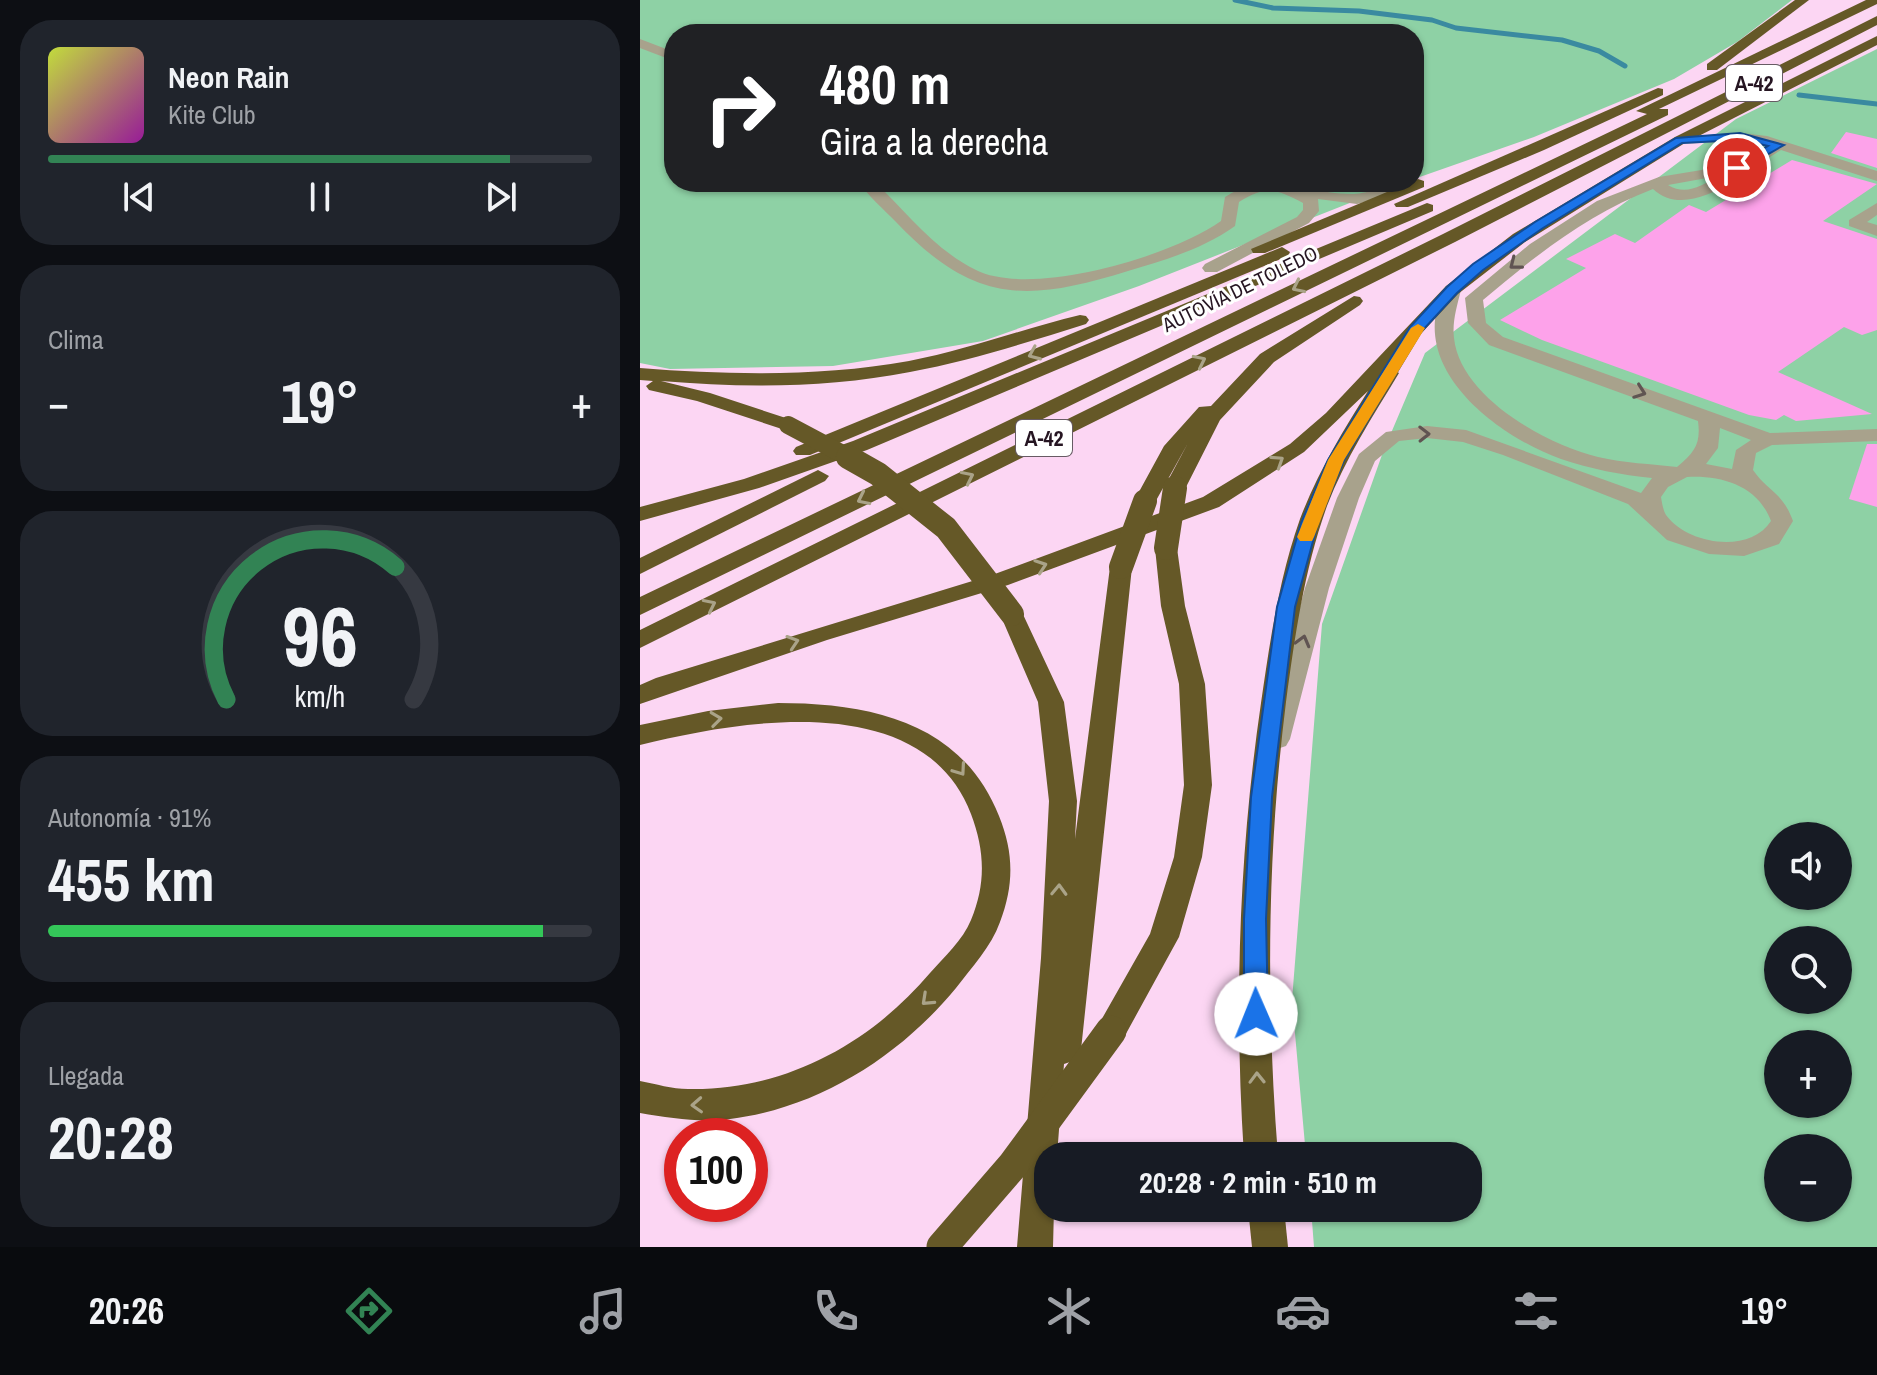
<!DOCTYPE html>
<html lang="es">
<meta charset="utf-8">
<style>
:root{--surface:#171b24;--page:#20242c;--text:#f1f3f6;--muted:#9ea1a6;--line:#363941;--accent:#328354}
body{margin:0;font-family:"Archivo Narrow",sans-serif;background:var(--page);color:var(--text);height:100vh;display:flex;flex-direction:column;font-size:30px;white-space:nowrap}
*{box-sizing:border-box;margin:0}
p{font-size:26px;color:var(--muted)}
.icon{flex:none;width:44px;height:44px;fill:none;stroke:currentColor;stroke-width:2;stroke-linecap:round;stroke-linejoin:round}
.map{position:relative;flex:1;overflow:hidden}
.panel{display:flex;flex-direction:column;gap:20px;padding:20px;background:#0d0f14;width:640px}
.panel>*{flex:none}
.banner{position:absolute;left:24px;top:24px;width:760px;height:168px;border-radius:32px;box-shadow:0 2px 6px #0004;background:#202124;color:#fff;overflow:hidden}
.tools{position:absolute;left:1124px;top:822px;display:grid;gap:16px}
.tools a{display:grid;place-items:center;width:88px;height:88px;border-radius:50%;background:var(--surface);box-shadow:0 2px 6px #0004;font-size:40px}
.speed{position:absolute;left:24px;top:1118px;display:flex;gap:16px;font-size:40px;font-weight:700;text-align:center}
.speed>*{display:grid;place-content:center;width:104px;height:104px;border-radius:50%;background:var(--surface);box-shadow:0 2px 6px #0004;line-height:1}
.speed .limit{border:12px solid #d22;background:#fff;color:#111}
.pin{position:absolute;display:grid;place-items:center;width:68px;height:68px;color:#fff;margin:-34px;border:4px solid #fff;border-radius:50%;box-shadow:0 2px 8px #0007}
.me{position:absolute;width:88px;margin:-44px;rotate:359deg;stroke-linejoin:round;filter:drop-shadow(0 0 6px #0008)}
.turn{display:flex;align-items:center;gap:28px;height:168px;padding:0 24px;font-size:36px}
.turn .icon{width:104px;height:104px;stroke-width:2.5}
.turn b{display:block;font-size:56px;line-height:68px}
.big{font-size:60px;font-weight:700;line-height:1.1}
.panel .card{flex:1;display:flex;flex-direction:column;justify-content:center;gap:12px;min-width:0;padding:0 28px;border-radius:32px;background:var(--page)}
.panel .dial{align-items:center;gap:0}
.dial svg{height:208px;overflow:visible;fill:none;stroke:var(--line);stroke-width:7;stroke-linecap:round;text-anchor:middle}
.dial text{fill:var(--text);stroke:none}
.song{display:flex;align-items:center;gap:24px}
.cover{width:96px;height:96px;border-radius:12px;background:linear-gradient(135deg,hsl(70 70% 55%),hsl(300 70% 35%))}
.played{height:8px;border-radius:4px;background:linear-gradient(90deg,var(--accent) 85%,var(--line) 85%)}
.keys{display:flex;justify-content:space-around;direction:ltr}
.heat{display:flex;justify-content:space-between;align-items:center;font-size:44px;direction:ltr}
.charge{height:12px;border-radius:6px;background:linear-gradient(90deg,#34c759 91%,var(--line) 0)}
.trip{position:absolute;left:394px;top:1142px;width:448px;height:80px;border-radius:32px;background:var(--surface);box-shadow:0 2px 6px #0004;font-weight:700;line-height:80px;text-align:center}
.menu{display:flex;height:128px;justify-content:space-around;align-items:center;background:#090b0e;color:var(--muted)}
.menu .icon{width:56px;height:56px}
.menu .on{color:var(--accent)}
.menu b{font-size:36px;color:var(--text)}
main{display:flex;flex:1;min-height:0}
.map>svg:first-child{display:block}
</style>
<main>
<section class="panel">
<div class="card">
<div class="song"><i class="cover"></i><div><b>Neon Rain</b><p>Kite Club</p></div></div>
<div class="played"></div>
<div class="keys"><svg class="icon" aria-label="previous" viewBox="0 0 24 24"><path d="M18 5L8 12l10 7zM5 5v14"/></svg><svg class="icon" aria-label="pause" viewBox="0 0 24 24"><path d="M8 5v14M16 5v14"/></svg><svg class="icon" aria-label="next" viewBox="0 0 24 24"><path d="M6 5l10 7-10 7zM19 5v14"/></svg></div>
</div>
<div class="card"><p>Clima</p>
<div class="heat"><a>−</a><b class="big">19°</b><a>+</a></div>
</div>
<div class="card dial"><svg viewBox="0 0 100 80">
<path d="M14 69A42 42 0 1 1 86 69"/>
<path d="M14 69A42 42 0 0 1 79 18" stroke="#328354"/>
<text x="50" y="56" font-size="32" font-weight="700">96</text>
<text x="50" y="72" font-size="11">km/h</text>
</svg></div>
<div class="card"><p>Autonomía · 91%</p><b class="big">455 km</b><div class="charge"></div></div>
<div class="card"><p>Llegada</p><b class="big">20:28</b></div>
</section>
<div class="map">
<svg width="1237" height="1247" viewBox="0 0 1237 1247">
<rect width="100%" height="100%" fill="#fcd6f3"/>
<g fill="#8ed1a5" fill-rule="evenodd">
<path d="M 0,0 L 1152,0 L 1097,42 L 1034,79 L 894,137 L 774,179 L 774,34 L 34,34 L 34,182 L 763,182 L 499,286 L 343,341 L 193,366 L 30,369 L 0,363 Z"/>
<path d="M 1237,49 L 1237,1247 L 674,1247 L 671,1208 L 828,1208 L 828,1156 L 666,1156 L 652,1000 L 682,624 L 743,452 L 785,353 L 1096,119 ZM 1138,836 L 1198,836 L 1198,896 L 1138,896 ZM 1138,940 L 1198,940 L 1198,1000 L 1138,1000 ZM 1138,1044 L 1198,1044 L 1198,1104 L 1138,1104 ZM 1138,1148 L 1198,1148 L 1198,1208 L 1138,1208 Z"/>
</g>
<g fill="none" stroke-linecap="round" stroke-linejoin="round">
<g stroke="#3a8aa0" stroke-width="5">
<path d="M 595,0 L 633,8 L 719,11 L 792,20 L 816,28 L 922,40 L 959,51 L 985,66"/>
<path d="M 1159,95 L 1237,104"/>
</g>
</g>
<g fill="#fda2ea">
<path d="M 1206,132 L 1237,139 L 1237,168 L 1191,153 Z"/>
<path d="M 1152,160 L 1237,184 L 1183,221 L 1237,239 L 1237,330 L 1222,335 L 1204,327 L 1138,372 L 1232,414 L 1156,421 L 1144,415 L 1136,420 L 1109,415 L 902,340 L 860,320 L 946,268 L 926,259 L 975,234 L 995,243 L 1049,205 L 1066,212 Z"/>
<path d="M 1227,444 L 1237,444 L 1237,507 L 1209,499 Z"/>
</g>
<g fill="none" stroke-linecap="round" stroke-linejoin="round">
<g fill="#a8a28c" fill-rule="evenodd">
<path d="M 0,39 L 34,52 L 34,61 L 0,48 Z"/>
<path d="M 1100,133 L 1127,136 L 1237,171 L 1237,181 L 1141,150 C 1108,170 1049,223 1013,189 C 948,214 895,256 843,300 L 846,323 L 863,337 L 1130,433 L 1237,429 L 1237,441 L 1132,445 L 1116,453 L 1113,470 C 1128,492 1142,491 1153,521 L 1139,544 L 1104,556 L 1069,554 L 1027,540 L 988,504 L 863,455 L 823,442 L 787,438 L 759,441 L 735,461 L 719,498 L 689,588 L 650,739 L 646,746 L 637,749 L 628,746 L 624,739 L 665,588 L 697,498 L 719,454 L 746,432 L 787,426 L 826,430 L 1001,493 L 1012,478 C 982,475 950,469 921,459 C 856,436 762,365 806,286 L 818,286 L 821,290 C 817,306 812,322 814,338 C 820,397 907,445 958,457 C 984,463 1011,464 1037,467 C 1055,452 1061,444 1058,421 L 849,345 L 828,323 L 825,298 L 890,244 L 957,201 L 1019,177 L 1098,164 L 1127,145 L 1100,141 L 1040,144 L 1033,140 L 1035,137 ZM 1078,176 C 1061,186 1046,196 1028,185 ZM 1080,428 L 1111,440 L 1096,450 L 1092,469 L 1066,464 L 1078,448 ZM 1047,477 C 1082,475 1118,486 1131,521 C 1110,554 1048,545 1026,515 C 1023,510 1022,503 1021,497 L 1028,487 Z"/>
<path d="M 218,182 L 235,182 C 267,213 295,250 336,270 C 392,298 532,256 581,221 L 585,197 C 634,167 664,195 714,194 C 732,194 766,175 780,186 L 778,189 L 717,204 L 678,199 L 679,211 L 669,223 L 577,272 L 565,272 L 562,268 L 565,264 L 657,217 L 663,210 L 663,203 C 636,189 626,185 599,202 L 595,226 C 563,249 525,260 488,271 C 385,303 333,303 256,222 C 243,209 229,196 218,182 Z"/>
<path d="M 1237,203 L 1237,215 L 1227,222 L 1237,225 L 1237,236 L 1209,226 L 1209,220 Z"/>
</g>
<g fill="#655827" fill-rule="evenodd">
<path d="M 1155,0 L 1169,0 L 1077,70 L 1067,70 L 1067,64 Z"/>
<path d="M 1226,0 L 1237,0 L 1237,4 L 1019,109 L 1028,109 L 1028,115 L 0,615 L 0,597 L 1007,114 L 996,111 Z"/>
<path d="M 1237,16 L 1237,25 L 815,242 L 0,648 L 0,630 L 803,234 Z"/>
<path d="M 1237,36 L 1237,45 L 1045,143 L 885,242 L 818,294 L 750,367 L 759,373 C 733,416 705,459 687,506 C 664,570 655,636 646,702 C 627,853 626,1004 638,1156 L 604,1156 C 594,1004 599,853 621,703 C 630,641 639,578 660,519 C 677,474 702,432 728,391 L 664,452 L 579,507 L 368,585 L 187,640 L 0,704 L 0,685 L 16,678 L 352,575 L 563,497 L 650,444 L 686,413 L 806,286 L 873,234 L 1035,137 Z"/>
<path d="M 1018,88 L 1023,89 L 1023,95 L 904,150 L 768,207 L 756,207 L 754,204 Z"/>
<path d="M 778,179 L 784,181 L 784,187 L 625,253 L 613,253 L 611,249 Z"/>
<path d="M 787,203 L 793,205 L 793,211 L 227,450 L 119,488 L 0,521 L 0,507 L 104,479 L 213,441 Z"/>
<path d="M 642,247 L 650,252 L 648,256 L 170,455 L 156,455 L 153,451 L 156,447 Z"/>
<path d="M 714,296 L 720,297 L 723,301 L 720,305 L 634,362 L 580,420 L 543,493 L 535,495 L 524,488 L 548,443 L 513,506 L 497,506 L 494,501 L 524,446 L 559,407 L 571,406 L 620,354 Z"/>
<path d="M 440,315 L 446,316 L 449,320 L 446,324 C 388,342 330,361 270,372 C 189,388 104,388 21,381 L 70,393 L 155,421 L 158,425 L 148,431 L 57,401 L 9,390 L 6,386 L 13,381 L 0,380 L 0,368 C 89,375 180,377 269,361 C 327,350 382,329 440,315 Z"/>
<path d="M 178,470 L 189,476 L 185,481 L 0,574 L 0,558 Z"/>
<path d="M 526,541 L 534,543 L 537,548 L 545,606 L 565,684 L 572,785 L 562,857 L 539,937 L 482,1041 L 471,1045 L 460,1041 L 455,1031 L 510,934 L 534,857 L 544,785 L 539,684 L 521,606 L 515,548 L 518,543 Z"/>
<path d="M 481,560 L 489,562 L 492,567 L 441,1050 L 436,1060 L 424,1064 L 417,1156 L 408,1156 L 408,1208 L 414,1208 L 413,1247 L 377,1247 L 401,958 L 409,801 L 398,702 L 360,614 L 364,608 L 380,608 L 424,702 L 437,801 L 435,839 L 470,567 L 473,562 Z"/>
<path d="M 138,703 C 230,703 322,722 359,816 C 374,853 374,885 360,922 C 351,947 332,967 316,988 C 260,1056 179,1108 90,1119 C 60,1123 30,1118 0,1113 L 0,1081 C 16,1084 32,1089 48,1089 C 143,1091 229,1045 290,973 C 304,957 323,940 331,920 C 346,884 345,851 331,814 C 283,688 101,720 0,745 L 0,725 L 68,711 Z"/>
<path d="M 608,1208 L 644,1208 L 648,1247 L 612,1247 Z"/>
</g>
<path stroke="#655827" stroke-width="18" d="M 148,425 L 212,459"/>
<g stroke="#655827" stroke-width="24">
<path d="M 208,457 L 238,474 L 306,528 L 372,614"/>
<path d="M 526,548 L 535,488"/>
<path d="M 481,567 L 505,501"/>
</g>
<path stroke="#655827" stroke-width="31" d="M 302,1247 L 373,1165 L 471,1031"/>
</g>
<defs><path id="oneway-chevron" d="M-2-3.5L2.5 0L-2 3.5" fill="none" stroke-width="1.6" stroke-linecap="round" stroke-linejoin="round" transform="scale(2)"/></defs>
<g stroke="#605452">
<use href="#oneway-chevron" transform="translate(875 264) rotate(142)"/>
<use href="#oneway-chevron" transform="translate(1000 392) rotate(20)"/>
<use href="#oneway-chevron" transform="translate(784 434) rotate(-1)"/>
<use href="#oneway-chevron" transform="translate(663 641) rotate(-75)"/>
</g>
<g stroke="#aaa388">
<use href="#oneway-chevron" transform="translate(658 287) rotate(154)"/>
<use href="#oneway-chevron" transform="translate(394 354) rotate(157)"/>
<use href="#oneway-chevron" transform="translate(560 361) rotate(-26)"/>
<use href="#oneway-chevron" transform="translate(638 461) rotate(-33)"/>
<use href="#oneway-chevron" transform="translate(328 477) rotate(-26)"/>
<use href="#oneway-chevron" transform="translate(223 499) rotate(154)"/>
<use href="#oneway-chevron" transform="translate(401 566) rotate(-19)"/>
<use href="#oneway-chevron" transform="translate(70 605) rotate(-26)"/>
<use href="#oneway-chevron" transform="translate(153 642) rotate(-18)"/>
<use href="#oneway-chevron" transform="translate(76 719) rotate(-7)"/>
<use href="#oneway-chevron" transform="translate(320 770) rotate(55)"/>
<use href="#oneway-chevron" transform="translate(419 890) rotate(-88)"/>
<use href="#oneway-chevron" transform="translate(287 1000) rotate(137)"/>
<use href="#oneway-chevron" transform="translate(617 1078) rotate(-91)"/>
<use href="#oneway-chevron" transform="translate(57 1105) rotate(177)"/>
</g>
<path fill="#1a73e8" stroke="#114b97" stroke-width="2" d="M 1100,133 L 1144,145 L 1097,172 L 1093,171 L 1093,166 L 1128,146 L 1100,140 L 1042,143 L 903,228 L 843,270 L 817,293 L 781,332 L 704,460 L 678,523 L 655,607 L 632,797 L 626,919 L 628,1014 L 624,1021 L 616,1024 L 608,1021 L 604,1014 L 604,919 L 611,797 L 637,607 L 661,523 L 688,460 L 770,327 L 807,287 L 833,264 L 895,222 L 1036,138 Z"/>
<path fill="#f59e0b" d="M 778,324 L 785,328 L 704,460 L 674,537 L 672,541 L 660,541 L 657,537 L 688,460 L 771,328 Z"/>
<g text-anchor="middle" stroke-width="6" stroke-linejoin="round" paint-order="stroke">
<g font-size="20" fill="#261522" stroke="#fff">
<text transform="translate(600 289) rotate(-26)" y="7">AUTOVÍA DE TOLEDO</text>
</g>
<g fill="#fff" stroke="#675b64" stroke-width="2">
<rect x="1086" y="65" width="56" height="36" rx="6"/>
<rect x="376" y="420" width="56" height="36" rx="6"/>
</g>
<g font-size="22" font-weight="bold" fill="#261522">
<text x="1114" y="91">A-42</text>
<text x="404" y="446">A-42</text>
</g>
</g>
</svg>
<div class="tools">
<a><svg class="icon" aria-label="sound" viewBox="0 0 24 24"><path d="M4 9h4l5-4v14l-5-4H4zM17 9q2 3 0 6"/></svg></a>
<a><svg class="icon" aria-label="search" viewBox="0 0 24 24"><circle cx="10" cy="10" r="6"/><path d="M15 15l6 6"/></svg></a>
<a>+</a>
<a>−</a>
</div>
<div class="speed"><div class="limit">100</div></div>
<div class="pin" style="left:1097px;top:168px;background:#d93025"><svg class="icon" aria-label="arrive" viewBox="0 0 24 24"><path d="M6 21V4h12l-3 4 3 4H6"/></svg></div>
<svg class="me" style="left:616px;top:1014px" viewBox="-20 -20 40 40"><circle r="19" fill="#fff"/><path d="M0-13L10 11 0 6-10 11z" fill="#1a73e8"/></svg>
<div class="trip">20:28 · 2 min · 510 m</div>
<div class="banner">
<div class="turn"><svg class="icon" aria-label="right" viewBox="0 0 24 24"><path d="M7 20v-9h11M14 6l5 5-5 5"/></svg><div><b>480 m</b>Gira a la derecha</div></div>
</div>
</div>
</main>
<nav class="menu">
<b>20:26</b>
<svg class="icon on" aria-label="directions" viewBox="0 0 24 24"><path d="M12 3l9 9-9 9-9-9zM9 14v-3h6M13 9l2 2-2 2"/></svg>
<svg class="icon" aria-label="music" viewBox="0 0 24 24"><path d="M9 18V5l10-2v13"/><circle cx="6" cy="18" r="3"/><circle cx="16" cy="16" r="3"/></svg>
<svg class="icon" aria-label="phone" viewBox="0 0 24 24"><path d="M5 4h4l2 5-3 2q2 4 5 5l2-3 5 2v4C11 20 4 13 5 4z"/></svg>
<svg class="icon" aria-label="climate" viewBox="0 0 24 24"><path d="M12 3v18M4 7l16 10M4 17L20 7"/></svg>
<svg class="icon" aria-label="car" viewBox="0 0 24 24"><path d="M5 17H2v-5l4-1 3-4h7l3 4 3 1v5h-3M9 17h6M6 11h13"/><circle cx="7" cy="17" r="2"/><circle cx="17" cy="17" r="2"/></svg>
<svg class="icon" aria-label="filters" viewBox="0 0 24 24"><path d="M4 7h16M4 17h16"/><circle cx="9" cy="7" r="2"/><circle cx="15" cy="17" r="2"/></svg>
<b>19°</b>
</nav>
